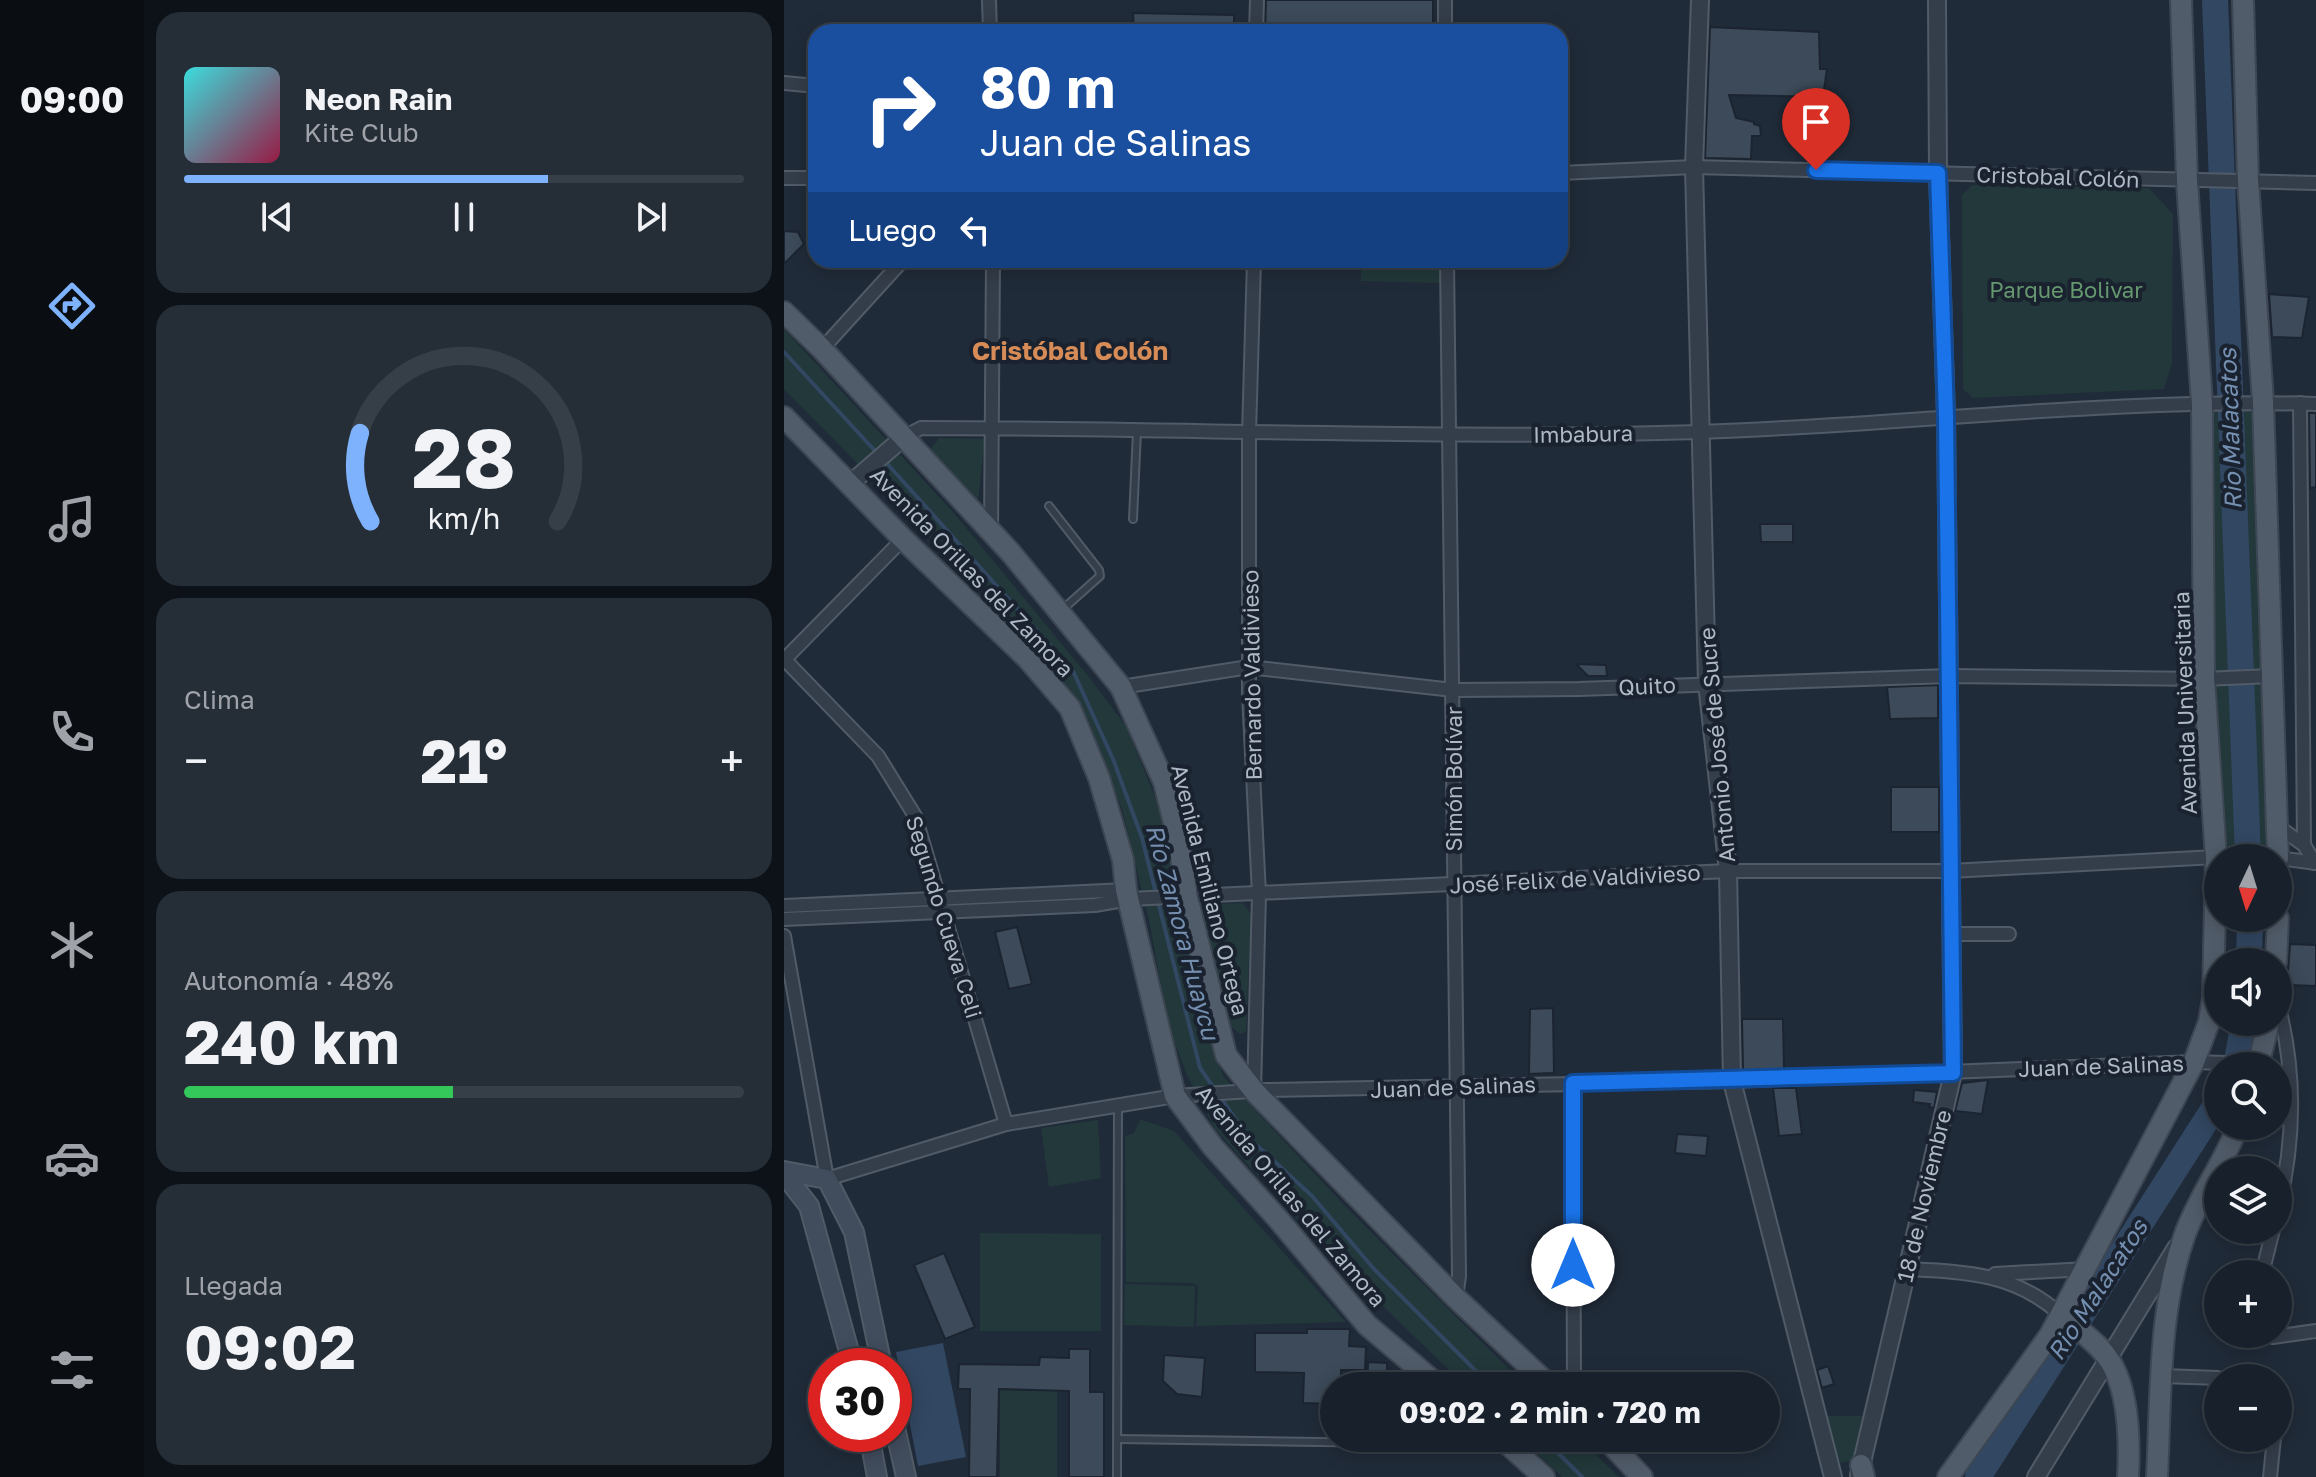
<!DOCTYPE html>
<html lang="es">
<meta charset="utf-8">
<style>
:root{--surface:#18202b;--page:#252d37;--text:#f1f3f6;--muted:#9fa3a9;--line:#363e47;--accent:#7eb2fc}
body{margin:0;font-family:"Golos Text",sans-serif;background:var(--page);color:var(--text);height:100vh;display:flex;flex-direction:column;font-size:30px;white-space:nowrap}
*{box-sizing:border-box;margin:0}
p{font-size:26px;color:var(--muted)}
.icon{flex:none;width:44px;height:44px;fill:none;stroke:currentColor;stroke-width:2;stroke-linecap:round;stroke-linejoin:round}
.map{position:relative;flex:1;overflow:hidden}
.drawer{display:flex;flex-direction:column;gap:12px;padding:12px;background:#0d1218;width:640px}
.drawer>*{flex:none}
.top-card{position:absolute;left:24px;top:24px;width:760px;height:244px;border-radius:24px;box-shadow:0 4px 20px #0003,0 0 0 2px var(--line);background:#1a4fa0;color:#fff;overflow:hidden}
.needle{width:52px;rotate:184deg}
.fabs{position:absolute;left:1420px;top:844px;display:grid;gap:16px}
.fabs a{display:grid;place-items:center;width:88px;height:88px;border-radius:50%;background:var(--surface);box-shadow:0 4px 20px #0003,0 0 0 2px var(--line);font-size:40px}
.speed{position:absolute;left:24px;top:1348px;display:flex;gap:16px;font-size:40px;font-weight:700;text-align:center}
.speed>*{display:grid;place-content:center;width:104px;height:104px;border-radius:50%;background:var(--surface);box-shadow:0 4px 20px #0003,0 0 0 2px var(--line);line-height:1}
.speed .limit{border:12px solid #d22;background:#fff;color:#111}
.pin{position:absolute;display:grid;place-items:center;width:68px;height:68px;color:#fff;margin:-82px -34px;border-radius:50% 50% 50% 0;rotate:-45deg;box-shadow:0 0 8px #0007}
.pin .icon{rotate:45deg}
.me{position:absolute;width:88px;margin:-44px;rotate:0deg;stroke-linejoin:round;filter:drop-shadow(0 0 6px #0008)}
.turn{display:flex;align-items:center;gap:28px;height:168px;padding:0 40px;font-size:36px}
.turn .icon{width:104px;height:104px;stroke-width:2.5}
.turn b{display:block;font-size:56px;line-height:68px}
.then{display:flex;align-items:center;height:76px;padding:0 40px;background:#0003;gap:16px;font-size:30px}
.big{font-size:60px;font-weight:700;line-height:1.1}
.drawer .widget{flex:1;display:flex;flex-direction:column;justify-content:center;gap:12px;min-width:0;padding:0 28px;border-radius:24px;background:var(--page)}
.drawer .dial{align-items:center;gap:0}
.dial svg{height:208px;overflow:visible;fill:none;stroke:var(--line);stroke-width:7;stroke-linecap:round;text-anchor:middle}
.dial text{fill:var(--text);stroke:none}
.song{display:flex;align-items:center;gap:24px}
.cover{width:96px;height:96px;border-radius:12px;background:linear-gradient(135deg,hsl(180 70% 55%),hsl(340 70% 35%))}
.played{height:8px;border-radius:4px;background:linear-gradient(90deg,var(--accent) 65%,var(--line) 65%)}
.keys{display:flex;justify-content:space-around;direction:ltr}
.heat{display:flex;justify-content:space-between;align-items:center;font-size:44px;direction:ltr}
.charge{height:12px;border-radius:6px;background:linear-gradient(90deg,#34c759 48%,var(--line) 0)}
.trip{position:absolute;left:536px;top:1372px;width:460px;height:80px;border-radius:40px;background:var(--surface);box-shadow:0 4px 20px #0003,0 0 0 2px var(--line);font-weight:700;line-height:80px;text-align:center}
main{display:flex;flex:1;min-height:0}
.tab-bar{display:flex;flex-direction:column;width:144px;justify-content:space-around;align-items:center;background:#0a0d11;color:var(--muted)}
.tab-bar .icon{width:56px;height:56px}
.tab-bar .active{color:var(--accent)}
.tab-bar b{font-size:36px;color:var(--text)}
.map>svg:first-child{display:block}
</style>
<main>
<nav class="tab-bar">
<b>09:00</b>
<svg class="icon active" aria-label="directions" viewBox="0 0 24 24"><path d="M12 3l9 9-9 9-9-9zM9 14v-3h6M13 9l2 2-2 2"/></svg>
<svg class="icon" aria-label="music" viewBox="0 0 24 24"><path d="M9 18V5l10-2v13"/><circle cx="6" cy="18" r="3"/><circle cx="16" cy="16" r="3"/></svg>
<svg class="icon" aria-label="phone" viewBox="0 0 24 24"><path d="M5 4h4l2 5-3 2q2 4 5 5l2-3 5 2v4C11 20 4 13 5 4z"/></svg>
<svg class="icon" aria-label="climate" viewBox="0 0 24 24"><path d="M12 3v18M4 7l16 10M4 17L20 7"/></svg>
<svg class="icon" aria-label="car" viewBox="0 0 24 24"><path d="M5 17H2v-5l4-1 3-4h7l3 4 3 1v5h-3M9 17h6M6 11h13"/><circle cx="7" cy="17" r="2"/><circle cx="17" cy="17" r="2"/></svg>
<svg class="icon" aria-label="filters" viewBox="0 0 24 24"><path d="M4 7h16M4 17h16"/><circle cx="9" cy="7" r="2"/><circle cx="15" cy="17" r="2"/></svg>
</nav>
<section class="drawer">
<div class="widget">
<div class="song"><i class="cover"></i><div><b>Neon Rain</b><p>Kite Club</p></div></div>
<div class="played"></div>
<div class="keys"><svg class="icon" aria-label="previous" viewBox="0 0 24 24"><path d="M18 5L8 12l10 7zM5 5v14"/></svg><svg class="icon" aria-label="pause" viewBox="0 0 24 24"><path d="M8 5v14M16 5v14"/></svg><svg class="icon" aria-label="next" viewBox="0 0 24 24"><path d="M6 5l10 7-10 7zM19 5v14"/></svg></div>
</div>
<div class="widget dial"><svg viewBox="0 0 100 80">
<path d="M14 69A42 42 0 1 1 86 69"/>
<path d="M14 69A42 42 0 0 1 10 35" stroke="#7eb2fc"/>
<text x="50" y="56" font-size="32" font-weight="700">28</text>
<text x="50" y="72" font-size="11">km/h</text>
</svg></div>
<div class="widget"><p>Clima</p>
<div class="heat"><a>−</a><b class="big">21°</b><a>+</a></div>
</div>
<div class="widget"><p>Autonomía · 48%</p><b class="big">240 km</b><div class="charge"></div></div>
<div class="widget"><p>Llegada</p><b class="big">09:02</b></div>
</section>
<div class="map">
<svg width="1532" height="1477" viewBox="0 0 1532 1477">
<rect width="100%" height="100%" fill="#202b39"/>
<g fill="#22383a">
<path d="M 1188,185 L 1365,188 L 1389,214 L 1388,363 L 1380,389 L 1189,398 L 1179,389 L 1178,195 Z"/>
<path d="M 577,260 L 656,260 L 656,283 L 577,281 Z"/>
<path d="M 0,329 L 169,512 L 305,677 L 342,726 L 380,819 L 422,1023 L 439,1076 L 562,1207 L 742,1386 L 682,1386 L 561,1270 L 431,1129 L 403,1075 L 384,1025 L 366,925 L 338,809 L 292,699 L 252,645 L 0,389 Z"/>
<path d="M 1478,402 L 1492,858 L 1434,855 L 1418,404 Z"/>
<path d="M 155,438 L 201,439 L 194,501 L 146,450 Z"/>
<path d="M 459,903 L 467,914 L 462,1032 L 456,1034 L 447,1027 L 418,915 L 426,904 Z"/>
<path d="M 356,1119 L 390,1131 L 562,1322 L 412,1326 L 414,1286 L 408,1283 L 342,1282 L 341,1136 L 350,1133 Z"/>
<path d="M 314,1120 L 317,1178 L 265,1187 L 257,1128 Z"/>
<path d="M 196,1233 L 317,1234 L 317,1331 L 196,1331 Z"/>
<path d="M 341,1284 L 411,1286 L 410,1327 L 340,1325 Z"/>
<path d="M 216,1390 L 273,1391 L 273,1477 L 216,1477 Z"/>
<path d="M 1043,1416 L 1082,1416 L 1071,1460 L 1057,1463 L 1054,1458 Z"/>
<path d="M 737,1438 L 795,1438 L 835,1477 L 778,1477 Z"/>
</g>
<path fill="#324762" d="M 159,1343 L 182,1457 L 134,1466 L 112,1352 Z"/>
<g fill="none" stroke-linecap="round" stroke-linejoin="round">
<g stroke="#324762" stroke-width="4">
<path d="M 0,352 L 93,453"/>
<path d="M 99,459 L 289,671 L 329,759 L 358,838 L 416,1068 L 464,1137 L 528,1196 L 590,1269 L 707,1386"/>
<path d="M 759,1438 L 798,1477"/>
</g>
<g stroke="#324762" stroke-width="26">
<path d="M 1431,0 L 1464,858"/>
<path d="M 1465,962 L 1466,918"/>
<path d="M 1452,1066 L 1460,1022"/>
<path d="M 1194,1477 L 1434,1102"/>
</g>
</g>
<g fill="#3c4a59" stroke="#1b2430" stroke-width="2">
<path d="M 482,0 L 649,0 L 649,32 L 481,32 Z"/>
<path d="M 349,13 L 450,15 L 450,32 L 350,32 Z"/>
<path d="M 926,27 L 1035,32 L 1036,69 L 1043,69 L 1039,97 L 945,95 L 952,118 L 970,122 L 970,124 L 976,126 L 977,136 L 968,136 L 967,159 L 921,158 Z"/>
<path d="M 0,231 L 14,232 L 20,244 L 0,264 Z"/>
<path d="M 1485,294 L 1525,297 L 1518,338 L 1488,337 Z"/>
<path d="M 1525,413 L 1532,413 L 1532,487 L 1526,488 Z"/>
<path d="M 976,524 L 1009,524 L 1009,542 L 977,542 Z"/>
<path d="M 792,664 L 822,665 L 823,676 L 804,676 Z"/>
<path d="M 1154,685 L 1154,718 L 1106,719 L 1103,687 Z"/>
<rect x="1107" y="787" width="48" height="45"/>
<path d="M 233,927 L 248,984 L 225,989 L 211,932 Z"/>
<path d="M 1506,944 L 1532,945 L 1532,986 L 1503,985 Z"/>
<path d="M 769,1008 L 770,1073 L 745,1074 L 746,1009 Z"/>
<path d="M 958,1019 L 999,1019 L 1000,1070 L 959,1071 Z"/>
<path d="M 1204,1080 L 1198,1114 L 1171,1111 L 1178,1083 Z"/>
<path d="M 989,1088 L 1012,1088 L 1018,1134 L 995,1136 Z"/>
<path d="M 1130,1090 L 1153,1092 L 1150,1108 L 1145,1107 L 1146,1104 L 1129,1102 Z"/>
<path d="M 893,1134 L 924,1136 L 922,1156 L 891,1153 Z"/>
<path d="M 160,1253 L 191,1327 L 161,1339 L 130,1265 Z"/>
<path d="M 523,1329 L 566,1329 L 565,1346 L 582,1347 L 581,1370 L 557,1370 L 557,1386 L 550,1386 L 550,1404 L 519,1403 L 520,1373 L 471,1372 L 471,1333 L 523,1333 Z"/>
<path d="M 285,1349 L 306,1349 L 306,1392 L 320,1392 L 320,1477 L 285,1477 L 285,1391 L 215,1389 L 213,1477 L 185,1477 L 186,1389 L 174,1389 L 175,1364 L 255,1365 L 256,1357 L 285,1358 Z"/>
<path d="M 380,1355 L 421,1358 L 418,1397 L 393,1394 L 379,1381 Z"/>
<path d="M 584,1362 L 603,1363 L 603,1386 L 583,1386 Z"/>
<path d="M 1044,1366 L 1050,1384 L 1038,1388 L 1033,1370 Z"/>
</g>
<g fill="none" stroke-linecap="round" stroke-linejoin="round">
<g stroke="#515b67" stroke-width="10">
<g id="service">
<path d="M 265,506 L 315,570 L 316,576 L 279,609"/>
<path d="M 349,519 L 353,431"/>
<path d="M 334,1439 L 665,1444 L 715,1438"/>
<path d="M 333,1477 L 334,1104"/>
</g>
</g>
<g stroke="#515b67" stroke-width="16">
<g id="minor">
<path d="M 205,0 L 206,32"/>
<path d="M 661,0 L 661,32"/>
<path d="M 472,32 L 473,0"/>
<path d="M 0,83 L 32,86"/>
<path d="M 776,173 L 910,167 L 1532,183"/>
<path d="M 0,178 L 32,178"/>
<path d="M 470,260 L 465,434 L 465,694 L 475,894 L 470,1091"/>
<path d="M 663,260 L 675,1276 L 672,1298"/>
<path d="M 38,349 L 119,260"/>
<path d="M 1516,403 L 1520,845"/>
<path d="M 120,437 L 137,428 C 397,428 656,440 916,432 C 1121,425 1326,398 1532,404"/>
<path d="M 207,532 L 209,260"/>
<path d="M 0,659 L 94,756 L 131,816 L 222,1124"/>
<path d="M 1,659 L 119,539"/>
<path d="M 337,687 L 465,667 L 669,690 L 795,689 L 1165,676 L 1420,679 L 1487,676"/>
<path d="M 1492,825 L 1520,845 L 1531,863"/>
<path d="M 1494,858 L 1532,863"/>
<path d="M 0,906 L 342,890"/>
<path d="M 0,919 L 311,905 L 345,899 L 944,871 L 1166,871 L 1432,857 L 1478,858"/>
<path d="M 1166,934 L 1225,934"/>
<path d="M 0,936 L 43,1179 L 222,1124 L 391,1096 L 482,1090 L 948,1081 L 1410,1062 L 1475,1064"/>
<path d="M 1494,1004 C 1512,1072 1511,1141 1494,1210"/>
<path d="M 789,1083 L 790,1386"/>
<path d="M 1123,1269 C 1182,1272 1231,1273 1277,1315"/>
<path d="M 1211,1274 L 1303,1269"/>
<path d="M 1478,1274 L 1489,1230"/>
<path d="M 1476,1334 L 1489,1337 L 1532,1331"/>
<path d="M 1378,1376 L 1434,1378"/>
<path d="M 1494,1391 L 1494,1404"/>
<path d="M 1486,1477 L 1490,1438"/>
</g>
</g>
<g stroke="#515b67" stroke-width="20">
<g id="tertiary">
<path d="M 916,0 L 910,167 L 923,683 L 944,871 L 948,1081 L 1049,1477"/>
<path d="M 67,483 L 120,437"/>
<path d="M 1075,1475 L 1169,1073 L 1162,416 L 1154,173 L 1153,0"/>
<path d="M 1252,1477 L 1392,1248"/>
</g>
</g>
<g stroke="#515b67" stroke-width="22">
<g id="secondary">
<path d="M 0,1171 L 43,1179 L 70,1232 L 98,1366"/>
<path d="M 0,1174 L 25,1206 L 69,1366"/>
<path d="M 110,1423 L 122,1477"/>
<path d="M 85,1434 L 93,1477"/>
</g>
</g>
<g stroke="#3d4653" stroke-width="24">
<g id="primary">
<path d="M 1459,0 L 1464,180 L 1479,402 L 1494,858"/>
<path d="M 0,312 L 38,349 L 227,553 L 337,687 L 380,782 L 395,843 L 403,897 L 442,1055 L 470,1091 L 672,1298 L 766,1386"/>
<path d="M 0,417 L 119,539 L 243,658 L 286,708 L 315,778 L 339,860 L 342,890 L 391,1096 L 429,1147 L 494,1219 L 583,1325 L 655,1386"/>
<path d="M 1492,962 L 1494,918"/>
<path d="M 1474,1066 L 1485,1022"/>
<path d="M 1277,1315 C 1292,1328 1312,1341 1323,1357 C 1345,1386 1346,1442 1344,1477"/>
<path d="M 717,1438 L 760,1477"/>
<path d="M 821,1438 L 858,1477"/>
<path d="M 1077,1465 L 1080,1477"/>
<path d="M 1164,1477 L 1266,1335 L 1410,1062 L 1425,1022 L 1429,998 L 1432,857 L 1420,679 L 1418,404 L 1403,181 L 1397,0"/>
<path d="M 1373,1477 C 1377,1399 1374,1312 1400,1237 C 1413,1199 1439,1165 1454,1126"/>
</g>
</g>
<use href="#service" stroke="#343d4a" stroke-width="6"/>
<use href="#minor" stroke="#343d4a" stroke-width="12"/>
<use href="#tertiary" stroke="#343d4a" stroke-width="16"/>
<use href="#secondary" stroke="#414c5d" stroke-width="18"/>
<use href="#primary" stroke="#515c6a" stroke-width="20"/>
</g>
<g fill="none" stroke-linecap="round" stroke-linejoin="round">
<g stroke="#114b97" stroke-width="20">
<path id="route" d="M 789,1265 L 789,1083 L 1169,1073 L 1162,416 L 1154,173 L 1032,170"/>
</g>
<use href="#route" stroke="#1a73e8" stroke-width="14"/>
</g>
<g text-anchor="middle" stroke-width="8" stroke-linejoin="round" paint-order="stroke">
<g font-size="22" fill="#aeb8c6" stroke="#19222e">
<text transform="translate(1274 177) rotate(2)" y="8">Cristobal Colón</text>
<text transform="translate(799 434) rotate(-1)" y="8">Imbabura</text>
<text transform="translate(188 572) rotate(46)" y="8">Avenida Orillas del Zamora</text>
<text transform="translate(468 675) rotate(-91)" y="8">Bernardo Valdivieso</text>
<text transform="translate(863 686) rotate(-3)" y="8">Quito</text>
<text transform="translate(1401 703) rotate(-92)" y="8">Avenida Universitaria</text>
<text transform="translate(933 745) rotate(-95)" y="8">Antonio José de Sucre</text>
<text transform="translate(670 779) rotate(-90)" y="8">Simón Bolívar</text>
<text transform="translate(791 879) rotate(-3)" y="8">José Felix de Valdivieso</text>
<text transform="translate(426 890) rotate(76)" y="8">Avenida Emiliano Ortega</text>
<text transform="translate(160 917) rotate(73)" y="8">Segundo Cueva Celi</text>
<text transform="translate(1317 1066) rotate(-2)" y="8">Juan de Salinas</text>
<text transform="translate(669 1087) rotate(-2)" y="8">Juan de Salinas</text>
<text transform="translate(507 1196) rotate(50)" y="8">Avenida Orillas del Zamora</text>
<text transform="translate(1140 1196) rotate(-77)" y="8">18 de Noviembre</text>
</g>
<g font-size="22" fill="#65986f" stroke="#19222e">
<text x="1282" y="298">Parque Bolivar</text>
</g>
<g font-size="24" font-style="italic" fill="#748fb0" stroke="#19222e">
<text transform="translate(1447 429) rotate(-92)" y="8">Rio Malacatos</text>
<text transform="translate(398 932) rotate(75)" y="8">Río Zamora Huaycu</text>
<text transform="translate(1314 1290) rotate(-57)" y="8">Rio Malacatos</text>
</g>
<g font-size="26" font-weight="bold" fill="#d78c58" stroke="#19222e">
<text x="286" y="360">Cristóbal Colón</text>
</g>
</g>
</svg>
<div class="fabs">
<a><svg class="needle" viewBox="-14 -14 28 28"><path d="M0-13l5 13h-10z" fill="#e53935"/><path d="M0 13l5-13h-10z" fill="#9fa3a9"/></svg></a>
<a><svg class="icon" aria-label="sound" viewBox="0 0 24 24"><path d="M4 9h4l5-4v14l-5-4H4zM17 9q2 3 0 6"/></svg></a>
<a><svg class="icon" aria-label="search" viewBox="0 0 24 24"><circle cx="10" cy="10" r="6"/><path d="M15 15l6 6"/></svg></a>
<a><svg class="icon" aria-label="layers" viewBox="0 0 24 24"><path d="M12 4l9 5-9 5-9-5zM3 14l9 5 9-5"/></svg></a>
<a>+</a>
<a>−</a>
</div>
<div class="speed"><div class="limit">30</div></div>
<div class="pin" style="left:1032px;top:170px;background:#d93025"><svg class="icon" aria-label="arrive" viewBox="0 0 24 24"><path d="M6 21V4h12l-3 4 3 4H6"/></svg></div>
<svg class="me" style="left:789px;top:1265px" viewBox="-20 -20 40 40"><circle r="19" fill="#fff"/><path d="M0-13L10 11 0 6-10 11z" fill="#1a73e8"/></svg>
<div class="trip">09:02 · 2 min · 720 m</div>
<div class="top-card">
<div class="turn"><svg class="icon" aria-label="right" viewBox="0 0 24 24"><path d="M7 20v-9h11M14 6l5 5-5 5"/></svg><div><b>80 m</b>Juan de Salinas</div></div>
<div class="then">Luego<svg class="icon" aria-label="left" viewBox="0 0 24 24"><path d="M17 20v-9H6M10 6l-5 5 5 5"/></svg></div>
</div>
</div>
</main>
